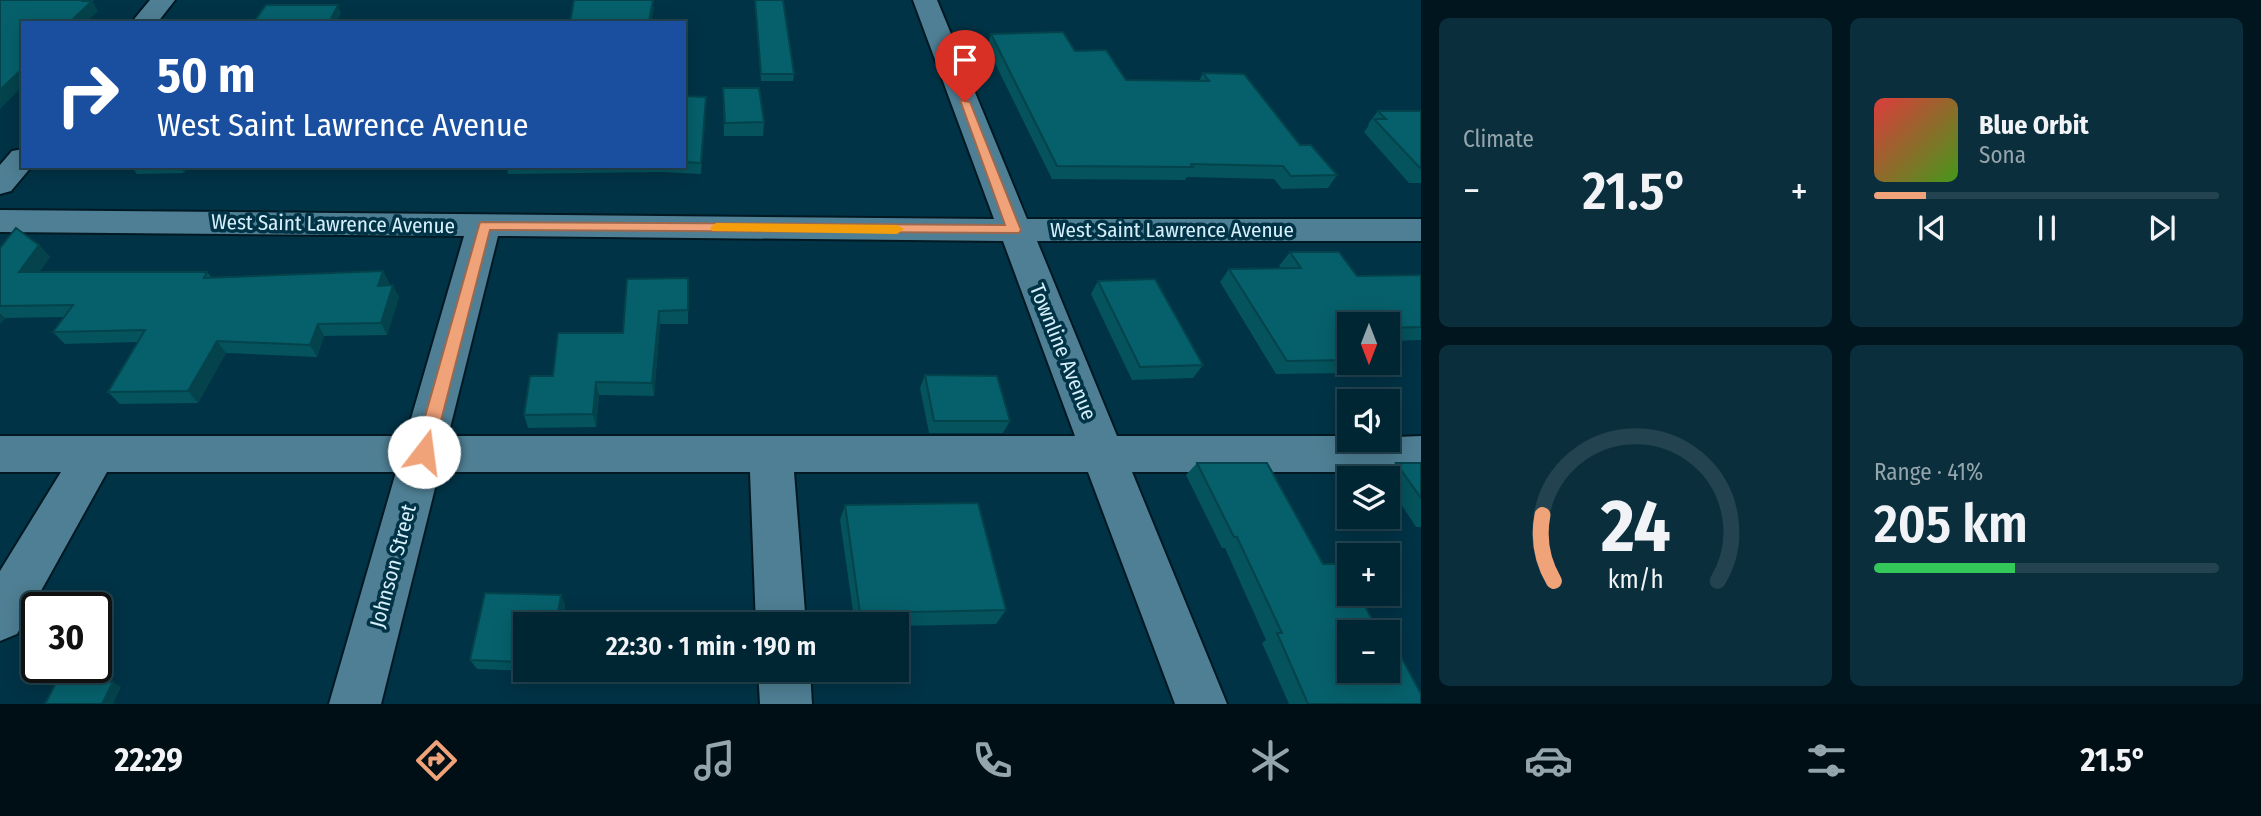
<!DOCTYPE html>
<meta charset="utf-8">
<style>
:root{--surface:#002634;--page:#0a2e3c;--text:#f1f3f6;--muted:#95a5ac;--line:#22434f;--accent:#f0a279}
body{margin:0;font-family:"Fira Sans Condensed",sans-serif;background:var(--page);color:var(--text);height:100vh;display:flex;flex-direction:column;font-size:26px;white-space:nowrap}
*{box-sizing:border-box;margin:0}
p{font-size:23px;color:var(--muted)}
.icon{flex:none;width:38px;height:38px;fill:none;stroke:currentColor;stroke-width:2;stroke-linecap:round;stroke-linejoin:round}
.map{position:relative;flex:1;overflow:hidden}
.side{display:flex;flex-direction:column;gap:18px;padding:18px;background:#00151d;width:840px}
.side>*{flex:none}
.guide{position:absolute;left:21px;top:21px;width:665px;height:147px;border-radius:0px;box-shadow:0 4px 18px #0003,0 0 0 2px var(--line);background:#1a4fa0;color:#fff;overflow:hidden}
.needle{width:46px;rotate:180deg}
.buttons{position:absolute;left:1337px;top:312px;display:grid;gap:14px}
.buttons a{display:grid;place-items:center;width:63px;height:63px;border-radius:0px;background:var(--surface);box-shadow:0 4px 18px #0003,0 0 0 2px var(--line);font-size:35px}
.speed{position:absolute;left:21px;top:592px;display:flex;gap:14px;font-size:35px;font-weight:700;text-align:center}
.speed>*{display:grid;place-content:center;width:91px;height:91px;border-radius:50%;background:var(--surface);box-shadow:0 4px 18px #0003,0 0 0 2px var(--line);line-height:1}
.speed .limit{border:4px solid #111;border-radius:10px;background:#fff;color:#111}
.pin{position:absolute;display:grid;place-items:center;width:60px;height:60px;color:#fff;margin:-72px -30px;border-radius:50% 50% 50% 0;rotate:-45deg;box-shadow:0 0 7px #0007}
.pin .icon{rotate:45deg}
.me{position:absolute;width:77px;margin:-38px;rotate:15deg;stroke-linejoin:round;filter:drop-shadow(0 0 5px #0008)}
.turn{display:flex;align-items:center;gap:24px;height:147px;padding:0 21px;font-size:32px}
.turn .icon{width:91px;height:91px;stroke-width:2.5}
.turn b{display:block;font-size:49px;line-height:60px}
.big{font-size:52px;font-weight:600;line-height:1.1}
.side .widget{flex:1;display:flex;flex-direction:column;justify-content:center;gap:10px;min-width:0;padding:0 24px;border-radius:10px;background:var(--page)}
.side .dial{align-items:center;gap:0}
.dial svg{height:182px;overflow:visible;fill:none;stroke:var(--line);stroke-width:7;stroke-linecap:round;text-anchor:middle}
.dial text{fill:var(--text);stroke:none}
.song{display:flex;align-items:center;gap:21px}
.cover{width:84px;height:84px;border-radius:10px;background:linear-gradient(135deg,hsl(0 70% 55%),hsl(100 70% 35%))}
.played{height:7px;border-radius:4px;background:linear-gradient(90deg,var(--accent) 15%,var(--line) 15%)}
.keys{display:flex;justify-content:space-around;direction:ltr}
.heat{display:flex;justify-content:space-between;align-items:center;font-size:38px;direction:ltr}
.charge{height:10px;border-radius:5px;background:linear-gradient(90deg,#34c759 41%,var(--line) 0)}
.side .tiles{flex:1;display:grid;gap:18px;grid-template-columns:repeat(2,1fr)}
.trip{position:absolute;left:513px;top:612px;width:396px;height:70px;border-radius:0px;background:var(--surface);box-shadow:0 4px 18px #0003,0 0 0 2px var(--line);font-weight:600;line-height:70px;text-align:center}
.tabs{display:flex;height:112px;justify-content:space-around;align-items:center;background:#000f15;color:var(--muted)}
.tabs .icon{width:49px;height:49px}
.tabs .active{color:var(--accent)}
.tabs b{font-size:32px;color:var(--text)}
main{display:flex;flex:1;min-height:0}
.map>svg:first-child{display:block}
</style>
<main>
<div class="map">
<svg width="1421" height="704" viewBox="0 0 1421 704">
<rect width="100%" height="100%" fill="#003346"/>
<g fill="none" stroke-linecap="round" stroke-linejoin="round">
<g stroke="#021923" stroke-width="4">
<g id="minor">
<path d="M 150,0 L 175,0 L 157,23 L 131,23 Z"/>
<path d="M 913,0 L 937,0 L 1027,219 L 1421,219 L 1421,241 L 1037,241 L 1117,436 L 1349,436 L 1349,439 L 1421,436 L 1421,472 L 1132,472 L 1227,704 L 1175,704 L 1088,472 L 794,472 L 806,625 L 756,625 L 750,472 L 439,472 L 381,704 L 329,704 L 396,472 L 107,472 L 17,634 L 0,641 L 0,571 L 61,472 L 0,472 L 0,436 L 406,436 L 464,236 L 0,232 L 0,210 L 994,219 ZM 498,236 L 1003,241 L 1075,436 L 448,436 Z"/>
<path d="M 23,149 L 23,166 L 32,166 L 11,191 L 0,194 L 0,165 L 12,151 Z"/>
<path d="M 758,670 L 810,670 L 812,704 L 760,704 Z"/>
</g>
</g>
<use href="#minor" fill="#4f7f94" fill-rule="evenodd"/>
</g>
<g fill="#05535c">
<path d="M 755,0 L 794,74 L 793,81 L 761,81 Z"/>
<path d="M 991,34 L 1075,51 L 1126,80 L 1199,81 L 1203,73 L 1300,145 L 1337,175 L 1328,188 L 1282,189 L 1274,179 L 1187,177 L 1185,180 L 1052,179 L 987,47 Z"/>
<path d="M 723,88 L 764,122 L 763,136 L 724,136 Z"/>
<path d="M 684,96 L 706,108 L 701,174 L 660,172 L 508,174 L 507,168 L 436,167 L 684,166 Z"/>
<path d="M 1378,111 L 1421,111 L 1421,183 L 1409,183 L 1364,132 L 1369,125 L 1368,124 Z"/>
<path d="M 131,166 L 188,166 L 184,173 L 137,174 Z"/>
<path d="M 39,245 L 50,257 L 39,272 L 207,272 L 211,277 L 383,271 L 389,283 L 388,285 L 399,297 L 387,335 L 324,336 L 317,357 L 226,353 L 198,403 L 120,404 L 108,392 L 138,342 L 65,344 L 53,332 L 64,317 L 5,318 L 0,324 L 0,248 Z"/>
<path d="M 1290,252 L 1357,276 L 1421,275 L 1421,340 L 1388,341 L 1388,324 L 1349,324 L 1349,362 L 1358,362 L 1347,373 L 1276,374 L 1220,282 L 1229,269 L 1281,268 L 1279,266 Z"/>
<path d="M 688,278 L 688,324 L 660,324 L 654,396 L 599,395 L 596,427 L 528,428 L 524,415 L 553,376 L 623,333 Z"/>
<path d="M 1098,281 L 1203,365 L 1193,378 L 1132,380 L 1091,294 Z"/>
<path d="M 925,375 L 1010,421 L 1003,433 L 929,433 L 920,388 Z"/>
<path d="M 1197,463 L 1323,564 L 1379,632 L 1421,704 L 1289,704 L 1262,643 L 1266,640 L 1225,548 L 1222,548 L 1186,475 Z"/>
<path d="M 1396,463 L 1421,463 L 1421,527 L 1416,527 L 1388,484 L 1388,478 L 1383,478 L 1381,475 Z"/>
<path d="M 845,505 L 1006,610 L 996,624 L 896,626 L 855,625 L 840,520 Z"/>
<path d="M 561,595 L 565,605 L 562,625 L 525,625 L 525,670 L 555,670 L 555,672 L 477,669 L 470,660 Z"/>
</g>
<g fill="#04434b">
<path d="M 82,0 L 92,0 L 98,11 L 86,23 L 69,23 Z"/>
<path d="M 653,0 L 654,9 L 651,23 L 649,22 Z"/>
<path d="M 338,5 L 341,14 L 336,23 L 329,23 Z"/>
<path d="M 23,68 L 23,86 L 0,109 L 0,90 Z"/>
<path d="M 706,97 L 706,108 L 701,174 L 701,163 Z"/>
<path d="M 179,166 L 188,166 L 184,173 Z"/>
<path d="M 39,245 L 50,257 L 30,284 L 19,272 Z"/>
<path d="M 383,271 L 389,283 L 384,298 L 378,286 Z"/>
<path d="M 393,285 L 399,297 L 387,335 L 381,323 Z"/>
<path d="M 659,311 L 660,324 L 654,396 L 652,383 Z"/>
<path d="M 0,313 L 5,318 L 0,324 Z"/>
<path d="M 318,324 L 324,336 L 317,357 L 310,345 Z"/>
<path d="M 217,341 L 226,353 L 198,403 L 188,391 Z"/>
<path d="M 596,382 L 599,395 L 596,427 L 593,414 Z"/>
<path d="M 561,595 L 565,605 L 562,625 L 556,625 Z"/>
<path d="M 113,682 L 121,687 L 113,704 L 102,704 Z"/>
</g>
<g fill="#06606b" stroke="#04434b" stroke-width="2">
<path d="M 0,0 L 82,0 L 82,1 L 92,1 L 69,23 L 23,23 L 23,68 L 0,90 Z"/>
<path d="M 574,0 L 653,0 L 649,22 L 656,23 L 570,23 Z"/>
<path d="M 755,0 L 783,0 L 794,74 L 761,74 Z"/>
<path d="M 266,5 L 338,5 L 329,23 L 253,23 Z"/>
<path d="M 1063,32 L 1075,51 L 1106,50 L 1126,80 L 1209,81 L 1203,73 L 1244,74 L 1300,145 L 1311,145 L 1337,175 L 1291,176 L 1283,166 L 1191,164 L 1193,167 L 1057,166 L 991,34 Z"/>
<path d="M 723,88 L 759,88 L 764,122 L 725,123 Z"/>
<path d="M 684,96 L 706,97 L 701,163 L 684,162 Z"/>
<path d="M 1378,111 L 1421,111 L 1421,169 L 1374,119 L 1386,119 Z"/>
<path d="M 16,228 L 39,245 L 19,272 L 207,272 L 204,278 L 383,271 L 378,286 L 393,285 L 381,323 L 318,324 L 310,345 L 217,341 L 188,391 L 108,392 L 145,330 L 53,332 L 73,305 L 0,306 L 0,248 Z"/>
<path d="M 1290,252 L 1339,252 L 1357,276 L 1421,275 L 1421,327 L 1388,328 L 1388,324 L 1349,324 L 1349,339 L 1345,339 L 1349,345 L 1349,360 L 1287,361 L 1229,269 L 1301,268 Z"/>
<path d="M 688,278 L 688,310 L 659,311 L 652,383 L 596,382 L 593,414 L 524,415 L 530,376 L 553,376 L 558,333 L 623,333 L 627,279 Z"/>
<path d="M 1155,279 L 1203,365 L 1140,367 L 1098,281 Z"/>
<path d="M 925,375 L 997,376 L 1010,421 L 934,421 Z"/>
<path d="M 1197,463 L 1267,463 L 1323,564 L 1343,564 L 1349,577 L 1349,593 L 1358,593 L 1379,632 L 1349,632 L 1349,670 L 1388,670 L 1388,636 L 1390,636 L 1421,694 L 1421,704 L 1308,704 L 1277,633 L 1282,633 L 1237,537 L 1234,537 Z"/>
<path d="M 1396,463 L 1421,463 L 1421,498 Z"/>
<path d="M 978,503 L 1006,610 L 860,613 L 845,505 Z"/>
<path d="M 485,593 L 561,595 L 556,625 L 525,625 L 525,662 L 470,660 Z"/>
<path d="M 57,681 L 113,682 L 102,704 L 45,704 Z"/>
</g>
<path fill="#f0a279" stroke="#9c694f" stroke-width="2" d="M 960,100 L 970,102 L 1021,230 L 1019,233 L 490,230 L 433,452 L 424,460 L 418,458 L 415,452 L 480,222 L 1005,225 Z"/>
<path fill="#f59e0b" d="M 716,223 L 897,225 L 904,229 L 897,234 L 712,231 L 710,228 Z"/>
<g text-anchor="middle" stroke-width="7" stroke-linejoin="round" paint-order="stroke">
<g font-size="21" fill="#d6effb" stroke="#003346">
<text transform="translate(333 224) rotate(1)" y="7">West Saint Lawrence Avenue</text>
<text x="1172" y="237">West Saint Lawrence Avenue</text>
<text transform="translate(1063 352) rotate(68)" y="7">Townline Avenue</text>
<text transform="translate(393 566) rotate(-75)" y="7">Johnson Street</text>
</g>
</g>
</svg>
<div class="buttons">
<a><svg class="needle" viewBox="-14 -14 28 28"><path d="M0-13l5 13h-10z" fill="#e53935"/><path d="M0 13l5-13h-10z" fill="#95a5ac"/></svg></a>
<a><svg class="icon" aria-label="sound" viewBox="0 0 24 24"><path d="M4 9h4l5-4v14l-5-4H4zM17 9q2 3 0 6"/></svg></a>
<a><svg class="icon" aria-label="layers" viewBox="0 0 24 24"><path d="M12 4l9 5-9 5-9-5zM3 14l9 5 9-5"/></svg></a>
<a>+</a>
<a>−</a>
</div>
<div class="speed"><div class="limit">30</div></div>
<div class="pin" style="left:965px;top:102px;background:#d93025"><svg class="icon" aria-label="arrive" viewBox="0 0 24 24"><path d="M6 21V4h12l-3 4 3 4H6"/></svg></div>
<svg class="me" style="left:424px;top:452px" viewBox="-20 -20 40 40"><circle r="19" fill="#fff"/><path d="M0-13L10 11 0 6-10 11z" fill="#f0a279"/></svg>
<div class="trip">22:30 · 1 min · 190 m</div>
<div class="guide">
<div class="turn"><svg class="icon" aria-label="right" viewBox="0 0 24 24"><path d="M7 20v-9h11M14 6l5 5-5 5"/></svg><div><b>50 m</b>West Saint Lawrence Avenue</div></div>
</div>
</div>
<section class="side">
<div class="tiles">
<div class="widget"><p>Climate</p>
<div class="heat"><a>−</a><b class="big">21.5°</b><a>+</a></div>
</div>
<div class="widget">
<div class="song"><i class="cover"></i><div><b>Blue Orbit</b><p>Sona</p></div></div>
<div class="played"></div>
<div class="keys"><svg class="icon" aria-label="previous" viewBox="0 0 24 24"><path d="M18 5L8 12l10 7zM5 5v14"/></svg><svg class="icon" aria-label="pause" viewBox="0 0 24 24"><path d="M8 5v14M16 5v14"/></svg><svg class="icon" aria-label="next" viewBox="0 0 24 24"><path d="M6 5l10 7-10 7zM19 5v14"/></svg></div>
</div>
<div class="widget dial"><svg viewBox="0 0 100 80">
<path d="M14 69A42 42 0 1 1 86 69"/>
<path d="M14 69A42 42 0 0 1 9 40" stroke="#f0a279"/>
<text x="50" y="56" font-size="32" font-weight="700">24</text>
<text x="50" y="72" font-size="11">km/h</text>
</svg></div>
<div class="widget"><p>Range · 41%</p><b class="big">205 km</b><div class="charge"></div></div>
</div>
</section>
</main>
<nav class="tabs">
<b>22:29</b>
<svg class="icon active" aria-label="directions" viewBox="0 0 24 24"><path d="M12 3l9 9-9 9-9-9zM9 14v-3h6M13 9l2 2-2 2"/></svg>
<svg class="icon" aria-label="music" viewBox="0 0 24 24"><path d="M9 18V5l10-2v13"/><circle cx="6" cy="18" r="3"/><circle cx="16" cy="16" r="3"/></svg>
<svg class="icon" aria-label="phone" viewBox="0 0 24 24"><path d="M5 4h4l2 5-3 2q2 4 5 5l2-3 5 2v4C11 20 4 13 5 4z"/></svg>
<svg class="icon" aria-label="climate" viewBox="0 0 24 24"><path d="M12 3v18M4 7l16 10M4 17L20 7"/></svg>
<svg class="icon" aria-label="car" viewBox="0 0 24 24"><path d="M5 17H2v-5l4-1 3-4h7l3 4 3 1v5h-3M9 17h6M6 11h13"/><circle cx="7" cy="17" r="2"/><circle cx="17" cy="17" r="2"/></svg>
<svg class="icon" aria-label="filters" viewBox="0 0 24 24"><path d="M4 7h16M4 17h16"/><circle cx="9" cy="7" r="2"/><circle cx="15" cy="17" r="2"/></svg>
<b>21.5°</b>
</nav>
